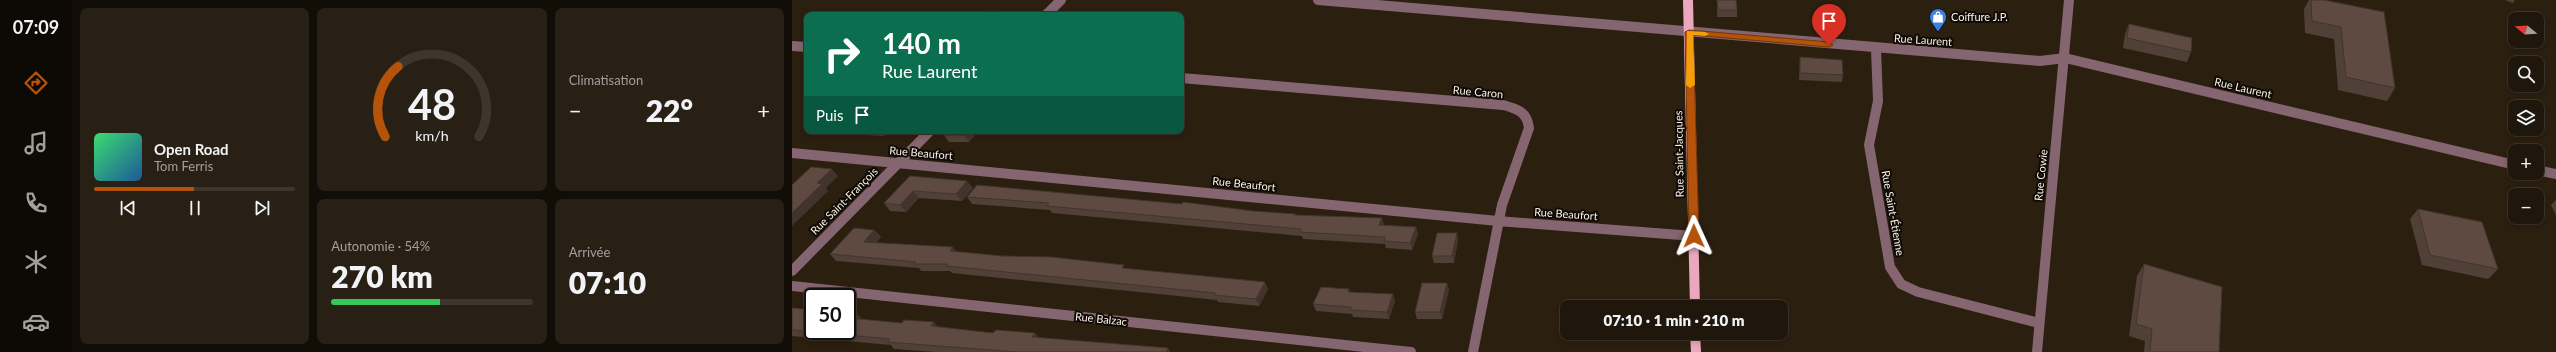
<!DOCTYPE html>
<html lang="fr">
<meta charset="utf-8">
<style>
:root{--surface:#20170c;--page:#282015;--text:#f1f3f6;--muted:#a29f9d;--line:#3d362d;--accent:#b45309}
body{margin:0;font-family:Lato,sans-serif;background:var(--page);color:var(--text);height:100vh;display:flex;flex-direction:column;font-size:15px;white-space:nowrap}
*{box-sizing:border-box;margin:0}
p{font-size:13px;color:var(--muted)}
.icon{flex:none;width:22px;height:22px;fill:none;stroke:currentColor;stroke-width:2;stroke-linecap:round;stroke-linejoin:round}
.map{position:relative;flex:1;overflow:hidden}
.details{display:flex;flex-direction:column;gap:8px;padding:8px;background:#120d07;width:720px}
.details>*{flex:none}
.banner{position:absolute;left:12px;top:12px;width:380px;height:122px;border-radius:8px;box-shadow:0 2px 6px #0003,0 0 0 1px var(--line);background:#0b6e4f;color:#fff;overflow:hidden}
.needle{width:26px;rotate:288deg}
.buttons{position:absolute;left:1716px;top:12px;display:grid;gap:8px}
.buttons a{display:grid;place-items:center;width:36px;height:36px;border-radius:8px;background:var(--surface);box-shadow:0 2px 6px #0003,0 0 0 1px var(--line);font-size:20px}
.speed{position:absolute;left:12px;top:288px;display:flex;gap:8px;font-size:20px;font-weight:700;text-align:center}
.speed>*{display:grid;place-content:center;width:52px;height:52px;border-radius:50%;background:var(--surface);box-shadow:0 2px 6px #0003,0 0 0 1px var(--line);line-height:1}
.speed .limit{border:2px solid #111;border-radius:6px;background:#fff;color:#111}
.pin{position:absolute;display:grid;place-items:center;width:34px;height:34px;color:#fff;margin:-41px -17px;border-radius:50% 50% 50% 0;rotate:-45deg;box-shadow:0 0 4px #0007}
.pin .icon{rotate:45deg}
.me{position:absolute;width:44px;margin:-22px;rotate:359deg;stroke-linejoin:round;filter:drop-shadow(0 0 3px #0008)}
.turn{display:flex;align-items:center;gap:14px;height:84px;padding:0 12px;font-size:18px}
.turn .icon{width:52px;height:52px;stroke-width:2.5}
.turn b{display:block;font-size:28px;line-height:34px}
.then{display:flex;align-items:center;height:38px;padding:0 12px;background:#0003;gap:8px;font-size:15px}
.big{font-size:30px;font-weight:800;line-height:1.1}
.details .widget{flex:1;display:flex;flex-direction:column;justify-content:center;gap:6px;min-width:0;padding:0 14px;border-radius:8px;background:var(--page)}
.details .dial{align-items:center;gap:0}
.dial svg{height:104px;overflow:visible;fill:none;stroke:var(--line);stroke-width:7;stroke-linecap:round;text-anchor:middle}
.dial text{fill:var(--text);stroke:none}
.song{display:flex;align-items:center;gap:12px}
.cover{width:48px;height:48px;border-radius:6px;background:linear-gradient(135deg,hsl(140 70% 55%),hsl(210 70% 35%))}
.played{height:4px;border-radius:2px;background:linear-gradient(90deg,var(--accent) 50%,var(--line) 50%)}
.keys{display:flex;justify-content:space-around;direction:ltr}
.heat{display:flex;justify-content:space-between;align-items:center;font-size:22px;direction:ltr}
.charge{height:6px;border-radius:3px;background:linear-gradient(90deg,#34c759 54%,var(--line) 0)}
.details .tiles{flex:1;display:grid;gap:8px;grid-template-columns:repeat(3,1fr)}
.widget:first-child{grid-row:span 2}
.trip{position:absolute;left:768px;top:300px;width:228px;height:40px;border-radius:8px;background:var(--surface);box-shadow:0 2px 6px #0003,0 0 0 1px var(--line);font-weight:800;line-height:40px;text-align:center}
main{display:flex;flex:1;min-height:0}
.tab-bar{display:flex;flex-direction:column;width:72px;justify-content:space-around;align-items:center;background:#0d0905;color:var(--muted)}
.tab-bar .icon{width:28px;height:28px}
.tab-bar .current{color:var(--accent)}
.tab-bar b{font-size:18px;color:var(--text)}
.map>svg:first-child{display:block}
</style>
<main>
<nav class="tab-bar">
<b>07:09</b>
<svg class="icon current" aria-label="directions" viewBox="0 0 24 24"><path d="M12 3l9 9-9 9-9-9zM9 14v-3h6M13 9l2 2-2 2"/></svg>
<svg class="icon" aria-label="music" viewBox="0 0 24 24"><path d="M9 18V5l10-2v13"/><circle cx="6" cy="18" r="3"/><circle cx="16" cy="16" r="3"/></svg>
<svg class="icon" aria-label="phone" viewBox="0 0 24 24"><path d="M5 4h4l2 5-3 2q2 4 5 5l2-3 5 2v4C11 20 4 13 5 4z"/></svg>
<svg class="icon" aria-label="climate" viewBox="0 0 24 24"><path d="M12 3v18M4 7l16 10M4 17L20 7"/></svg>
<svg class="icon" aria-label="car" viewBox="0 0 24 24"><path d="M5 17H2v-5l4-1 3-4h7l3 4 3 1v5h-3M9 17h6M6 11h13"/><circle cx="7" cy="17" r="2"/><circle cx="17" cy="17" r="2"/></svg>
</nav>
<section class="details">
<div class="tiles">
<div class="widget">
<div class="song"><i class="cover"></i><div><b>Open Road</b><p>Tom Ferris</p></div></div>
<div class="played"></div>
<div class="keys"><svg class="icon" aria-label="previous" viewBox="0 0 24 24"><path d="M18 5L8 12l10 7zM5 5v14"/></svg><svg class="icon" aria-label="pause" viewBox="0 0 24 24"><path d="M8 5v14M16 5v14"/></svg><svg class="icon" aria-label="next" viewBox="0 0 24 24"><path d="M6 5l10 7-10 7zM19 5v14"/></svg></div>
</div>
<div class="widget dial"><svg viewBox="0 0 100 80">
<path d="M14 69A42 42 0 1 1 86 69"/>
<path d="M14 69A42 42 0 0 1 24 15" stroke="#b45309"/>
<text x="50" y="56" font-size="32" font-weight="700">48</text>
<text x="50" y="72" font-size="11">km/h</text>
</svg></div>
<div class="widget"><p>Climatisation</p>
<div class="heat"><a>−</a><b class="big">22°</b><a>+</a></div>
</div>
<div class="widget"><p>Autonomie · 54%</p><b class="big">270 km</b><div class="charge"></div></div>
<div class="widget"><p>Arrivée</p><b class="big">07:10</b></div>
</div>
</section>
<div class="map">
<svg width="1764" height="352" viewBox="0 0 1764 352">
<rect width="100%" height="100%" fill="#2b1f10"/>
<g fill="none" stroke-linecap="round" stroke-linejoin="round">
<g stroke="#85656f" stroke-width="10">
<path d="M 526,0 L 1248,61 L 1273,58 L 1723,165"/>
<path d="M 254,15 L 269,0"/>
<path d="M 0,46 L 15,47"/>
<path d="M 1084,49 L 1086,101 L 1077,145 L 1098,267 L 1109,284 L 1126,292 L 1247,323"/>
<path d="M 389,78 L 711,105 C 726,109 735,112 737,128 L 710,205 L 681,352"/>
<path d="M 0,153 L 706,221 L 902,236"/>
<path d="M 1745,170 L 1764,174"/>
<path d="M 0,271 L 138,131"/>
<path d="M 0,286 L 619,352"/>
<path d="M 1245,352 L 1277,0"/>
</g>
<g stroke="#eaa8be" stroke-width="10">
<path d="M 896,0 L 903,307"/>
<path d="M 903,333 L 904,352"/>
</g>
</g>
<g fill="#514037">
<path d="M 925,0 L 944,0 L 945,10 L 945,17 L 925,17 Z"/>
<path d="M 1517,0 L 1532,0 L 1603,88 L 1595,101 L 1546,90 L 1542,39 L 1513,33 L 1512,9 Z"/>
<path d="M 1713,0 L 1723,0 L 1721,3 Z"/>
<path d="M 1337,24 L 1399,52 L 1395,62 L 1331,48 L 1333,34 Z"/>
<path d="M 1008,57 L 1051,75 L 1050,82 L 1007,80 Z"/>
<path d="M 69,131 L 97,131 L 92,136 L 72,135 Z"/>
<path d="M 155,131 L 186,131 L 177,142 L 157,142 L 152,135 Z"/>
<path d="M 118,176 L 181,188 L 170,201 L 127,198 L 114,212 L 98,211 L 92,203 Z"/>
<path d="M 175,197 L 461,211 L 503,214 L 504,215 L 590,218 L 592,225 L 624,227 L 626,234 L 620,250 L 594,248 L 593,244 L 511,239 L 510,236 L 260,213 L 258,210 L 180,204 Z"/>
<path d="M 1764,200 L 1764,215 L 1759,205 Z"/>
<path d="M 1626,209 L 1706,269 L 1696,279 L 1630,265 L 1618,219 Z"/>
<path d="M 82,230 L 89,237 L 84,243 L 164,252 L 333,268 L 476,289 L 467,306 L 426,302 L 425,300 L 160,273 L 158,271 L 129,271 L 127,268 L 44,261 L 38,254 Z"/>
<path d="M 665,233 L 666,240 L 662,263 L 642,263 L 640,256 Z"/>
<path d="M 1352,264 L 1427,352 L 1352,352 L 1353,341 L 1337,336 L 1345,276 Z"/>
<path d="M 655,283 L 657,290 L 650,319 L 625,319 L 623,312 Z"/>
<path d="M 557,289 L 558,292 L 603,301 L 597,319 L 561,317 L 560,314 L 524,311 L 521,304 Z"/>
<path d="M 0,308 L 21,310 L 62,311 L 69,318 L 68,319 L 201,333 L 243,333 L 247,338 L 376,348 L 378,352 L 144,352 L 102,349 L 99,345 L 0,336 L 0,337 Z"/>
</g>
<g fill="#42342d">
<path d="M 88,131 L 97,131 L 92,136 Z"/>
<path d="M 175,131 L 186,131 L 177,142 L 172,135 Z"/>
<path d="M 40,169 L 46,176 L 34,188 L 36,191 L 0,226 L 0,213 L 25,183 Z"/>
<path d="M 175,181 L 181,188 L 170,201 L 164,194 Z"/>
<path d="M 121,191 L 127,198 L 114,212 L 108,205 Z"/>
<path d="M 590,218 L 592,226 L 587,225 Z"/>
<path d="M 624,227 L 626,234 L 620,250 L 618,243 Z"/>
<path d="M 82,230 L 89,237 L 78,249 L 72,242 Z"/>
<path d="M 665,233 L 666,240 L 662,263 L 660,256 Z"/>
<path d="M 161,247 L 167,255 L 158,251 Z"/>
<path d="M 473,282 L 476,289 L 467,306 L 464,299 Z"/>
<path d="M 655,283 L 657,290 L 650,319 L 648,312 Z"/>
<path d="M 601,294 L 603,301 L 597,319 L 595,312 Z"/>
<path d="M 62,311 L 69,318 L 63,325 L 56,318 Z"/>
<path d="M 142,322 L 148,329 L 139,326 Z"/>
<path d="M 243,333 L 249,340 L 240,337 Z"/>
<path d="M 376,348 L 378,352 L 374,352 Z"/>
</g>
<g fill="#5e4a40" stroke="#42342d">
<path d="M 925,0 L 944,0 L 945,10 L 926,10 Z"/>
<path d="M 1519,0 L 1532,0 L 1592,12 L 1603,88 L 1554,77 L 1549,27 L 1520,21 Z"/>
<path d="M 197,11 L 212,12 L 210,15 L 193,15 Z"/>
<path d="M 1337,24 L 1400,38 L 1399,52 L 1335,38 Z"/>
<path d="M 1008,57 L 1050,60 L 1051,75 L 1008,73 Z"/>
<path d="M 155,131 L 175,131 L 172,135 L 152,135 Z"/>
<path d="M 19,167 L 40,169 L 25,183 L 30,184 L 0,213 L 0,185 Z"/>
<path d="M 118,176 L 175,181 L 164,194 L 121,191 L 108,205 L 92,203 Z"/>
<path d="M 185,185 L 390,204 L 391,202 L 461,211 L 503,214 L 502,215 L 590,218 L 587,225 L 624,227 L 618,243 L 592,241 L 593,237 L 508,232 L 509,229 L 255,206 L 257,203 L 175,197 Z"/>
<path d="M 1626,209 L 1690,222 L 1706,269 L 1638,255 Z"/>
<path d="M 62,228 L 82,230 L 72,242 L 161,247 L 158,251 L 211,256 L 259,257 L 332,265 L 330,268 L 473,282 L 464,299 L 422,295 L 423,293 L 154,266 L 156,264 L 123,264 L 124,262 L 38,254 Z"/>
<path d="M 645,233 L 665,233 L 660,256 L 640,256 Z"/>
<path d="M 1352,264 L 1430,287 L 1427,352 L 1358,352 L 1360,329 L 1344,324 Z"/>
<path d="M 630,283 L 655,283 L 648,312 L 623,312 Z"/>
<path d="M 529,287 L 557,289 L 556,292 L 601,294 L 595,312 L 558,310 L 559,307 L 521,304 Z"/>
<path d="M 0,308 L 21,310 L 21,331 L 55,331 L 55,310 L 62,311 L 56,318 L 110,323 L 112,320 L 142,322 L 139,326 L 201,333 L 204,330 L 243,333 L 240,337 L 376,348 L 374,352 L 225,352 L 95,342 L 98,339 L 0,330 Z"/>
</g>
<path fill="#b45309" stroke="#753606" d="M 897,30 L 1037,42 L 1041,45 L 1037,47 L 901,35 L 907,236 L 902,240 L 897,236 L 893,32 Z"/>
<path fill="#f59e0b" d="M 895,31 L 913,32 L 917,34 L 913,36 L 901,35 L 903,85 L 898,88 L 894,85 Z"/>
<defs>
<g id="shop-pin" transform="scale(0.9)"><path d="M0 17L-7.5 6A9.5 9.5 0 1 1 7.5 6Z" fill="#3f7fe0" stroke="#0f0a05"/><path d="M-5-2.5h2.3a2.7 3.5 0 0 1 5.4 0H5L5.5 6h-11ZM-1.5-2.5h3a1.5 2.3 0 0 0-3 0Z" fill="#fff"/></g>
</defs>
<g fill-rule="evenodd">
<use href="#shop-pin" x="1146" y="17"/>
</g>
<g text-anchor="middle" stroke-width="4" stroke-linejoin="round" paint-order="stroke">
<g font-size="11" fill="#fbf2e8" stroke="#0f0a05" text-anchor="start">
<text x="1159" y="21">Coiffure J.P.</text>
</g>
<g font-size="11" fill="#fbf2e8" stroke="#0f0a05">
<text transform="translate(1131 40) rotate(4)" y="4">Rue Laurent</text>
<text transform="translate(1451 88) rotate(13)" y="4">Rue Laurent</text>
<text transform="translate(686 92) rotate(5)" y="4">Rue Caron</text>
<text transform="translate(129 153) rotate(5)" y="4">Rue Beaufort</text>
<text transform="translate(887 154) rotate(-91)" y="4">Rue Saint-Jacques</text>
<text transform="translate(1249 175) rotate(-84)" y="4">Rue Cowie</text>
<text transform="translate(452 184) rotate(6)" y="4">Rue Beaufort</text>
<text transform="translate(52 201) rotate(-45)" y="4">Rue Saint-François</text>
<text transform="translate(1101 213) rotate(80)" y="4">Rue Saint-Étienne</text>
<text transform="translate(774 214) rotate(4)" y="4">Rue Beaufort</text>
<text transform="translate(309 319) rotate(6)" y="4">Rue Balzac</text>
</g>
</g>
</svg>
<div class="buttons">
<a><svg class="needle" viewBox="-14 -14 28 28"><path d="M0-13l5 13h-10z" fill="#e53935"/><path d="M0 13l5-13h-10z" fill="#a29f9d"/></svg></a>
<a><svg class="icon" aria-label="search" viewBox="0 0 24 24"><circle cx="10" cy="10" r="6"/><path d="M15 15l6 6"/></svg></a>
<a><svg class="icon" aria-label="layers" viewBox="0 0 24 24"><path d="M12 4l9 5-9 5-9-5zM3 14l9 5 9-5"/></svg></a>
<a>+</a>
<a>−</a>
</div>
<div class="speed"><div class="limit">50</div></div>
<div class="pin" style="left:1037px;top:45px;background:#d93025"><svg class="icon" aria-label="arrive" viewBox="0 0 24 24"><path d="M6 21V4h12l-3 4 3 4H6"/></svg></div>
<svg class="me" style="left:902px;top:236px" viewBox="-20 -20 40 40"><path d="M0-17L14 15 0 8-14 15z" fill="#b45309" stroke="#fff" stroke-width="4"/></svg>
<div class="trip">07:10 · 1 min · 210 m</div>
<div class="banner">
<div class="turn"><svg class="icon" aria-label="right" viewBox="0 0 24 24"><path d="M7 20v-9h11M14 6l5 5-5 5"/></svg><div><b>140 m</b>Rue Laurent</div></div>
<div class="then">Puis<svg class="icon" aria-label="arrive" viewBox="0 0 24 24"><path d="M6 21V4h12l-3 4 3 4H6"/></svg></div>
</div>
</div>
</main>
